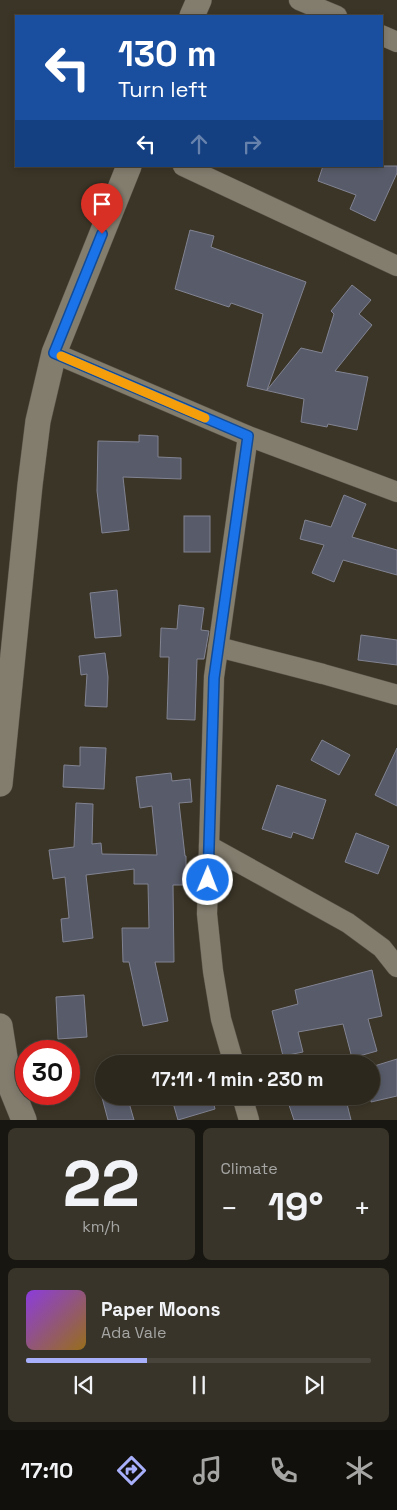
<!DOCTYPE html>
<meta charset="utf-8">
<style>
:root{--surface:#2c281d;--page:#38342a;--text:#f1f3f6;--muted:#a6a6a4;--line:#48443b;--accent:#a8b0fc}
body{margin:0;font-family:"Space Grotesk",sans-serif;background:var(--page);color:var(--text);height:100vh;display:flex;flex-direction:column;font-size:19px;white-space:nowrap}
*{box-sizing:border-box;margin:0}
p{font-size:16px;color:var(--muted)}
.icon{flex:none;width:28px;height:28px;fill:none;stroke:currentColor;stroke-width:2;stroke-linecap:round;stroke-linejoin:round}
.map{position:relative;height:1120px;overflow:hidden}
.drawer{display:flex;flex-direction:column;gap:8px;padding:8px;background:#181610;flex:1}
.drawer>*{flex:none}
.top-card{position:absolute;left:15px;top:15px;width:368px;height:152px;border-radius:0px;box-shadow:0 2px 8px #0003,0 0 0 1px var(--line);background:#1a4fa0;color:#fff;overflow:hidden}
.speed{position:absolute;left:15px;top:1040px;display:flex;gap:10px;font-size:25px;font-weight:700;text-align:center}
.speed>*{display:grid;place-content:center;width:65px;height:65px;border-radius:50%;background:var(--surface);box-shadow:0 2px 8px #0003,0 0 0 1px var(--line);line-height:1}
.speed .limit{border:8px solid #d22;background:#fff;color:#111}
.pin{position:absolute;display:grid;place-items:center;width:42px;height:42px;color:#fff;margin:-51px -21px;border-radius:50% 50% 50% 0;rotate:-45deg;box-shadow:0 0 5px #0007}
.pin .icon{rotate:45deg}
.me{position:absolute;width:55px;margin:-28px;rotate:1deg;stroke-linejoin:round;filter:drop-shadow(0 0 4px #0008)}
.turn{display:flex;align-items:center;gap:18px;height:105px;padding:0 20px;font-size:22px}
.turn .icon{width:65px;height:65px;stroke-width:2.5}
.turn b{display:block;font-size:35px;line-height:42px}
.lanes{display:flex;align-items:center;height:48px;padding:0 20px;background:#0003;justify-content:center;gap:25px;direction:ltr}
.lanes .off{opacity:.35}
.big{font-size:38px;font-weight:700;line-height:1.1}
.drawer .card{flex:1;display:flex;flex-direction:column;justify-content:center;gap:8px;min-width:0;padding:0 18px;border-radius:8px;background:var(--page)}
.drawer .dial{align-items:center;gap:0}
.dial b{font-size:65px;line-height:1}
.song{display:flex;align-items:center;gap:15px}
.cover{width:60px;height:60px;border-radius:8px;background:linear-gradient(135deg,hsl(270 70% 55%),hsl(40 70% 35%))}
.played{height:5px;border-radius:2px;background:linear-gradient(90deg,var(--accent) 35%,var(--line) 35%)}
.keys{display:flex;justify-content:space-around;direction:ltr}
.heat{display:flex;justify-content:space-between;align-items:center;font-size:28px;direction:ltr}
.drawer .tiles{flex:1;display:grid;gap:8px;grid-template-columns:1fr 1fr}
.card:last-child{grid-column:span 2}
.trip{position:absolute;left:95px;top:1055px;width:285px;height:50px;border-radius:25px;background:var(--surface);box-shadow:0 2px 8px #0003,0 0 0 1px var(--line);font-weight:700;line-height:50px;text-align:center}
.dock{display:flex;height:80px;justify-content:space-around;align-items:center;background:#12100c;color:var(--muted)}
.dock .icon{width:35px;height:35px}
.dock .active{color:var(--accent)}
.dock b{font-size:22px;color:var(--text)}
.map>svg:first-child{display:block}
</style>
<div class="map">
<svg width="397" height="1120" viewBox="0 0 397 1120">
<rect width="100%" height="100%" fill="#3b3527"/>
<g fill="#585b69" stroke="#818392">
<path d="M 323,166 L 397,166 L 397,173 L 375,221 L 350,209 L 356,195 L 318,181 Z"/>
<path d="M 190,230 L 214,236 L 211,247 L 306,282 L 267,390 L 301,348 L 322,353 L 334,314 L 331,311 L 352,285 L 371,300 L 359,314 L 372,325 L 335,371 L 368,377 L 357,430 L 328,424 L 327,427 L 301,422 L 304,399 L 247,386 L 263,314 L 231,303 L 229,307 L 175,289 Z"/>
<path d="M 139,435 L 158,436 L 158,457 L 181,458 L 181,479 L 123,477 L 129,530 L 102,533 L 97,491 L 98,441 L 139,442 Z"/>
<path d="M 344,495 L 366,504 L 352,537 L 397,550 L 397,575 L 343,560 L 334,582 L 312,573 L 324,545 L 300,539 L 305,520 L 331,527 Z"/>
<rect x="184" y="516" width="26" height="36"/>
<path d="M 117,590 L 121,636 L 95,638 L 90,593 Z"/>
<path d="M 179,605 L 204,608 L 201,630 L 209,631 L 204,659 L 197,659 L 195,720 L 167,719 L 169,657 L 160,657 L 161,628 L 177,629 Z"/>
<path d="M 361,635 L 397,640 L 397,665 L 358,660 Z"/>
<path d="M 105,653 L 108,677 L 107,707 L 85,706 L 87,674 L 81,675 L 79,656 Z"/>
<path d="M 322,740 L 350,755 L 339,775 L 311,760 Z"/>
<path d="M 80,747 L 106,748 L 104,789 L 63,787 L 64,765 L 80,766 Z"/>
<path d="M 397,748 L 397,806 L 375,795 Z"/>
<path d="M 171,773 L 172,781 L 190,779 L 192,802 L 179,803 L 185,856 L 186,856 L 186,885 L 173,885 L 174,962 L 155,962 L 168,1021 L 143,1026 L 129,962 L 123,962 L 122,928 L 149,928 L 148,884 L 134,884 L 134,869 L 86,875 L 93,938 L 63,942 L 61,919 L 69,918 L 65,877 L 53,879 L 49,850 L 74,847 L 76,803 L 93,804 L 92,844 L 101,843 L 102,854 L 157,855 L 152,806 L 140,808 L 136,777 Z"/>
<path d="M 277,785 L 326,800 L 313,839 L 293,832 L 291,838 L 262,829 Z"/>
<path d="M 356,833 L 389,846 L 378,874 L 345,862 Z"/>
<path d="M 372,970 L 382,1016 L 368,1019 L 377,1051 L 352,1058 L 343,1024 L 298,1032 L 303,1052 L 283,1056 L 272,1011 L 298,1004 L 295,990 Z"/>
<path d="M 84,995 L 87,1037 L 58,1039 L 56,997 Z"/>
<path d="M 397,1059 L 397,1096 L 371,1102 L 371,1067 Z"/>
<path d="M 104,1089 L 104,1096 L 127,1096 L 134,1120 L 108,1120 L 100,1090 Z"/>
<path d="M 171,1096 L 212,1096 L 215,1109 L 178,1120 Z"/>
<path d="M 286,1096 L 345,1096 L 351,1120 L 294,1120 Z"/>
</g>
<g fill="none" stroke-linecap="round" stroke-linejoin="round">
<g stroke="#595348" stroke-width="21">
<g id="minor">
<path d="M 299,0 L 337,16"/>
<path d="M 381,35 L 397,42"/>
<path d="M 183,166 L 397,266"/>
<path d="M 54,353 L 248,436 L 397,492"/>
<path d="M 218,647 L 323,674 L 397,695"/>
<path d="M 209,846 L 348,923 L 382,948 L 397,967"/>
<path d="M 234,1064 L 221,1019 L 213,971 L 207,914 L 209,846 L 214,677 L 248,436"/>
<path d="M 242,1096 L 249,1120"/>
</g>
</g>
<g stroke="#595348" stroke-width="26">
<g id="tertiary">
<path d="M 192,16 L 199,0"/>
<path d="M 0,784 L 30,485 L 38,421 L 54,353 L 129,166"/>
<path d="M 0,1026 L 9,1083 L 24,1120"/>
</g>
</g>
<use href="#minor" stroke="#837d6e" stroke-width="20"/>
<use href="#tertiary" stroke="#837d6e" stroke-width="25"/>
</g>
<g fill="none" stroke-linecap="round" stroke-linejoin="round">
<g stroke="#114b97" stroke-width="12">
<path id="route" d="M 102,234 L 54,353 L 248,436 L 214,678 L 208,880"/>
</g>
<use href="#route" stroke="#1a73e8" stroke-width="9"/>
<path stroke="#f59e0b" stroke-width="9" d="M 61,356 L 205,418"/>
</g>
</svg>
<div class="speed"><div class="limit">30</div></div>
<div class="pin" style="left:102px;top:234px;background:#d93025"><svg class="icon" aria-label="arrive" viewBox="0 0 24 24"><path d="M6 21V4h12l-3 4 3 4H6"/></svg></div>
<svg class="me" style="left:208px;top:880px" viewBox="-20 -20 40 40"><circle r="17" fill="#1a73e8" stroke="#fff" stroke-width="3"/><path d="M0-11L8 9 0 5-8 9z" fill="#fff"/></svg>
<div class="trip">17:11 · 1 min · 230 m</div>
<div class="top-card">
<div class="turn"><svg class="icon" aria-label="left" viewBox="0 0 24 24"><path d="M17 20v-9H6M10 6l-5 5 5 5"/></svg><div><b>130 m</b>Turn left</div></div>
<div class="lanes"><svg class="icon" aria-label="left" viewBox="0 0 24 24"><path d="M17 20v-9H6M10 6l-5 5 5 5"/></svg><svg class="icon off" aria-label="ahead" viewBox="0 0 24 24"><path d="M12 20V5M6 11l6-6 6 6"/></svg><svg class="icon off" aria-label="right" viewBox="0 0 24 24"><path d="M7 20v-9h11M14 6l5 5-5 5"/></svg></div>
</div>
</div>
<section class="drawer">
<div class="tiles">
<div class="card dial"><b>22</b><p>km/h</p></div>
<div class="card"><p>Climate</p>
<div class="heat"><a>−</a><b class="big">19°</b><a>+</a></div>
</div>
<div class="card">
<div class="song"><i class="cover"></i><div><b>Paper Moons</b><p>Ada Vale</p></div></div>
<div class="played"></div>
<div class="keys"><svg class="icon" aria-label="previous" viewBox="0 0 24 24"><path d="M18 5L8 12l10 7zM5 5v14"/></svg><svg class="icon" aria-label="pause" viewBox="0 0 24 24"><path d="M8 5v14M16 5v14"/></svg><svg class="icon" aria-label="next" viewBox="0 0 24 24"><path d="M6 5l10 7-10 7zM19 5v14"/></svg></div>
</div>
</div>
</section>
<nav class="dock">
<b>17:10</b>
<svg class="icon active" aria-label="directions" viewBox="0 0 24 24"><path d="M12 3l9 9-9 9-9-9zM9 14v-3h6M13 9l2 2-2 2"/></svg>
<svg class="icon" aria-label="music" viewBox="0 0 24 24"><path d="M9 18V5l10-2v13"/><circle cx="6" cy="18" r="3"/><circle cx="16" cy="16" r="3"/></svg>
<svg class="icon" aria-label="phone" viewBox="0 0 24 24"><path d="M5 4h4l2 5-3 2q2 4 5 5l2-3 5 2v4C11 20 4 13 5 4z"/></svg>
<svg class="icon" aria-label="climate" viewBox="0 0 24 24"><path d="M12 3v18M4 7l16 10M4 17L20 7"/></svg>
</nav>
